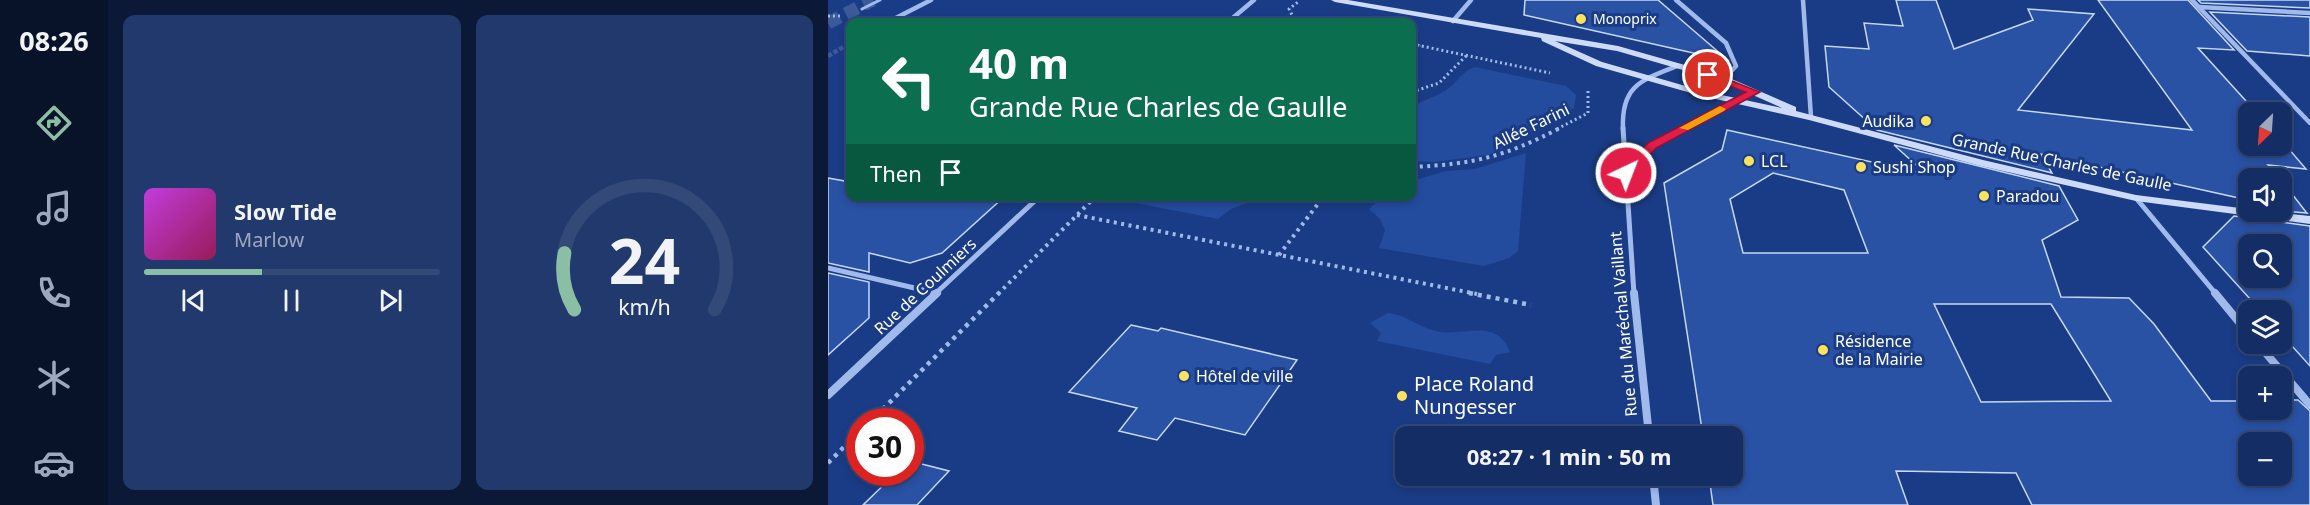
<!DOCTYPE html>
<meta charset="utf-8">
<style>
:root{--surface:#142d64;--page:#21396d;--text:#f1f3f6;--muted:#9da8bf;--line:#334978;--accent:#8abfa5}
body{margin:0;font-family:"Noto Sans",sans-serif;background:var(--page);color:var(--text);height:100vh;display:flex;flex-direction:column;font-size:22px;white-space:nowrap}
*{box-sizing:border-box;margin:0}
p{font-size:20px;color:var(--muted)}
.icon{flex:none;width:33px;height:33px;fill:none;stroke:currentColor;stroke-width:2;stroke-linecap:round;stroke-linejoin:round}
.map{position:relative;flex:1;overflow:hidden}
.drawer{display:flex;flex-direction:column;gap:15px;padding:15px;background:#0b1937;width:720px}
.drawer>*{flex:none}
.banner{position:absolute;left:18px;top:18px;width:570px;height:183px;border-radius:12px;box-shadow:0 3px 9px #0003,0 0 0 2px var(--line);background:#0b6e4f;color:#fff;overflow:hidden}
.needle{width:39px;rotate:205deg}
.tools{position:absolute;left:1410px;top:102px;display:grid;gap:12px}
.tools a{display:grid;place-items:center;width:54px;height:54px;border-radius:12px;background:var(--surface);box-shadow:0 3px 9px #0003,0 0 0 2px var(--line);font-size:30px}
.speed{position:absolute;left:18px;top:408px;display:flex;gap:12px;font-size:30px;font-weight:700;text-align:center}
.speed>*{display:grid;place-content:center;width:78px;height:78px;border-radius:50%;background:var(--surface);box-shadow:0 3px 9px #0003,0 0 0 2px var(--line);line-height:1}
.speed .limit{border:9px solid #d22;background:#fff;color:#111}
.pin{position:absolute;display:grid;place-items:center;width:51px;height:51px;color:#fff;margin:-26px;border:3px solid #fff;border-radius:50%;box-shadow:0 2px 6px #0007}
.me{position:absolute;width:66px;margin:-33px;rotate:43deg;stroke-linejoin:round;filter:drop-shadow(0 0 4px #0008)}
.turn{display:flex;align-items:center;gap:21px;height:126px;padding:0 24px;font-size:27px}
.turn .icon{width:78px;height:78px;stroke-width:2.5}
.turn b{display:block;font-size:42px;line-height:51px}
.then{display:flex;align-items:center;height:57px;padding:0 24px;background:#0003;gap:12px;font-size:22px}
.drawer .card{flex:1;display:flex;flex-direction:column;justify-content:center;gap:9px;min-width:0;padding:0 21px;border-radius:12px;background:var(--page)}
.drawer .dial{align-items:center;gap:0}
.dial svg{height:156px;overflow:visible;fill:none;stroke:var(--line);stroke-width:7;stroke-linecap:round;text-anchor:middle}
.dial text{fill:var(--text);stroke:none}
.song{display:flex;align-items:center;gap:18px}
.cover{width:72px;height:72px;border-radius:9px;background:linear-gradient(135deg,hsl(290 70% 55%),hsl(330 70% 35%))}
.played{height:6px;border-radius:3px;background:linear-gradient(90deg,var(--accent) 40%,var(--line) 40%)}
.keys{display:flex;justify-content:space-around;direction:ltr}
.drawer .tiles{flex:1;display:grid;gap:15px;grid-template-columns:repeat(2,1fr)}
.trip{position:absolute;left:567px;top:426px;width:348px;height:60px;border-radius:12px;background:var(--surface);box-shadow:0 3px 9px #0003,0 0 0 2px var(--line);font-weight:700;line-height:60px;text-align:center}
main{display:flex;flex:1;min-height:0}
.dock{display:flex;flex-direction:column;width:108px;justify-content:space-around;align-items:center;background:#081228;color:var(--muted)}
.dock .icon{width:42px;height:42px}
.dock .on{color:var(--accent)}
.dock b{font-size:27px;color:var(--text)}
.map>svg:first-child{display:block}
</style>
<main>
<nav class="dock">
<b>08:26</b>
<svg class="icon on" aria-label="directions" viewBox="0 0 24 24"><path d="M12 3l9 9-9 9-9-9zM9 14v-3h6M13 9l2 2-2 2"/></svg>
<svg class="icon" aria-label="music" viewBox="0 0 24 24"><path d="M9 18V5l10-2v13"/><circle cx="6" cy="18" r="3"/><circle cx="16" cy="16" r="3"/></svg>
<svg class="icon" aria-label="phone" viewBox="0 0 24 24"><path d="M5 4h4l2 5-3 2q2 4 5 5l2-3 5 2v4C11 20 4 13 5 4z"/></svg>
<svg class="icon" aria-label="climate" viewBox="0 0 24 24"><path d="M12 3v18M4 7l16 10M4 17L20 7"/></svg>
<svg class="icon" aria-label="car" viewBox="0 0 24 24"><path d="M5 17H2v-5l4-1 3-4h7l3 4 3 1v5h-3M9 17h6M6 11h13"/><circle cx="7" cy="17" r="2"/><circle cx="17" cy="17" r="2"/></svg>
</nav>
<section class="drawer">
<div class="tiles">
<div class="card">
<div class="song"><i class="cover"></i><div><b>Slow Tide</b><p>Marlow</p></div></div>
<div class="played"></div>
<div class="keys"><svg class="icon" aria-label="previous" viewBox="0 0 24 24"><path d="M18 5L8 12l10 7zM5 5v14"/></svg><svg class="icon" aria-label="pause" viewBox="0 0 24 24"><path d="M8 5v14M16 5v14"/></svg><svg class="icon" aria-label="next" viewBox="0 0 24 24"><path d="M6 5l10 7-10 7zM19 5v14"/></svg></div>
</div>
<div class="card dial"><svg viewBox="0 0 100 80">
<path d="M14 69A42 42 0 1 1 86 69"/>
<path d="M14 69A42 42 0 0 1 9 40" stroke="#8abfa5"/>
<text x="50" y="56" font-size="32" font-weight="700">24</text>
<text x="50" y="72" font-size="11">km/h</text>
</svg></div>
</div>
</section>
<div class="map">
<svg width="1482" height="505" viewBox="0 0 1482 505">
<rect width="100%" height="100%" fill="#1a3c86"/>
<g fill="#234c9f">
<path d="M 647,67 L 738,86 L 748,95 L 746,108 L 687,143 L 660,155 L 606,162 L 584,161 L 584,109 C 594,99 606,98 617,91 C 629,83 634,71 647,67 Z"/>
<path d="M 698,153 L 690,251 L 681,258 L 656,266 L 551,248 L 557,230 L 552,219 L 541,209 L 554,197 L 584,196 L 584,181 L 618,171 L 647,169 Z"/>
<path d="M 309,197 L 309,196 L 435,197 L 403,209 L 390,219 L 303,202 Z"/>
<path d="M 560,313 C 579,315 590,327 608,331 C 636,338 667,316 682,352 L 668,355 L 662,364 L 549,341 L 553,333 L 542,323 Z"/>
</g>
<g fill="#2951a4" stroke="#c6d7f9" stroke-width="1.5" fill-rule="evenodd">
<path d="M 697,0 L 830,0 L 901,61 L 696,15 Z"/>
<path d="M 1068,0 L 1108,0 L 1126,49 L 1205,20 L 1200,9 L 1266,14 L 1190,110 L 1364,130 L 1270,0 L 1360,0 L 1406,50 L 1370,48 L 1428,112 L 1420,112 L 1420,146 L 1454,146 L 1454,141 L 1478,169 L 1440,165 L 1451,178 L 1420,178 L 1420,200 L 1213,154 L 1224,173 L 1049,130 L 1001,87 L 997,46 L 1041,49 L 1036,23 L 1075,26 Z"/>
<path d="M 1370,0 L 1482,0 L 1482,8 L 1373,3 Z"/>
<path d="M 1382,12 L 1482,17 L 1482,56 L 1419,51 Z"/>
<path d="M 899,130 L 1098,174 L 1066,145 L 1231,186 L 1250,220 L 1214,240 L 1233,297 L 1301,298 L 1326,324 L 1383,401 L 1420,401 L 1420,410 L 1454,410 L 1454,400 L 1470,400 L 1482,411 L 1482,505 L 1204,505 L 1188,473 L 1068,471 L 1080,505 L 885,505 L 881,476 L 904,476 L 904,436 L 875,436 L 836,183 L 894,150 ZM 945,173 L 1016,190 L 1040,253 L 915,253 L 902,199 ZM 1106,304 L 1223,304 L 1283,401 L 1153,402 ZM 1420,442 L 1454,442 L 1454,476 L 1420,476 Z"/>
<path d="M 0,178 L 22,182 L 22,196 L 177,196 L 114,253 L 82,263 L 41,253 L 41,272 L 0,263 Z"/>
<path d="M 1454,181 L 1478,212 L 1479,213 L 1454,211 Z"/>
<path d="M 1406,216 L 1482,226 L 1482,366 L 1454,335 L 1454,310 L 1432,310 L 1375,247 ZM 1420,244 L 1454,244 L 1454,278 L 1420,278 Z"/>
<path d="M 0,273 L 41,282 L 41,318 L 0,355 Z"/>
<path d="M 303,325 L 330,331 L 333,328 L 469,360 L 417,435 L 347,418 L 329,440 L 291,431 L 309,408 L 241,392 Z"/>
<path d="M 82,461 L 121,471 L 89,505 L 35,505 L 69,472 L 82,472 Z"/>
</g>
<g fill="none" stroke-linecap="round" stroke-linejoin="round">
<path stroke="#3c5998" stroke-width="4.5" stroke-dasharray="4.5 2" stroke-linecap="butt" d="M 0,56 L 22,43"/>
<path stroke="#3c5998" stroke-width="13" stroke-dasharray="13 7" stroke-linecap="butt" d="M 0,23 L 45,0"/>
<g stroke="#a1baec" stroke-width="3" stroke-dasharray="2 3" stroke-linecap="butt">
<path d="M 0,16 L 12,16"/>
<path d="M 466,19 L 461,9 L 470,2"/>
<path d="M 441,20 L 466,19 L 482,22"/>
<path d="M 584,44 L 722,73"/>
<path d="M 584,52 L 592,45"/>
<path d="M 584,92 L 611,83 L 640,54"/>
<path d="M 729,129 L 760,113 L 760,88"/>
</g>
<g stroke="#a1baec" stroke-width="4" stroke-dasharray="3 4.5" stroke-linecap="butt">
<path d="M 584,167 C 646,164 676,157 732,128"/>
<path d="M 249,215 L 649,294"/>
<path d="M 451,255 L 496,196"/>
<path d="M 170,294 L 268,196"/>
</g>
<g stroke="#a1baec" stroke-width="4.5" stroke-dasharray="4 5" stroke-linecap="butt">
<path d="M 641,293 L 703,305"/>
<path d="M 42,422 L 171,293"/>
<path d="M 0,463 L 32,431"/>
</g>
<path stroke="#a1baec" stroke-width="3" d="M 34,9 L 52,0"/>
<g stroke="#a1baec" stroke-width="4.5">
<path d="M 848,0 L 898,43 L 908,66 L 896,79 L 873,93"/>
<path d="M 975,0 L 983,117"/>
<path d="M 1364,0 L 1482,123"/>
<path d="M 1371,7 L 1482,13"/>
<path d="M 625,21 L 643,0"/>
<path d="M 60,22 L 103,0"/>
<path d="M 400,22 L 426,0"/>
<path d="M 795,129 C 793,86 813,80 849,66"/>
<path d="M 856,129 L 927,92"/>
</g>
<g stroke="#a1baec" stroke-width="5">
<path d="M 795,128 L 806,294"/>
<path d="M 798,173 L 824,146 L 859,128"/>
<path d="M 1308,198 L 1388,294"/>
<path d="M 0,268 L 108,293"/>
<path d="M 107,294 L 212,196"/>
</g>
<g stroke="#a1baec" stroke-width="8">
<path d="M 806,293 L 821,436"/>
<path d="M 1387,293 L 1420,333"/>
<path d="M 1430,344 L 1482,405"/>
<path d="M 0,395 L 109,293"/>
<path d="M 825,476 L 828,505"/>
</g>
<path fill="#cddbf9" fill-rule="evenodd" d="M 503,0 L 520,0 L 790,46 L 899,77 L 968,107 L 968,111 L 1155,160 L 1308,195 L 1420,209 L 1420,212 L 1443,212 L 1482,216 L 1482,224 L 1308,201 L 1153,166 L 981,120 L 870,95 L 768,66 L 714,41 L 713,38 L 507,2 ZM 727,41 L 789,51 L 893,81 L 954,108 L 875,91 L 774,62 Z"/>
</g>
<path fill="#e11d48" stroke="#92132f" stroke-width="1.5" d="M 877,73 L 884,73 L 932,92 L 828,148 L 802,176 L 794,176 L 794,170 L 820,143 L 918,92 L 877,77 Z"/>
<path fill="#f59e0b" d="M 892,106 L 898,109 L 896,111 L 860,130 L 851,128 Z"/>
<g fill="#fee25c" stroke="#1a3c86" stroke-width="2">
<circle cx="753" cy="19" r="6"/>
<circle cx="1098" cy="121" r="6"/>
<circle cx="921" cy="161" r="6"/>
<circle cx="1033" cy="167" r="6"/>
<circle cx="1156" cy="196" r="6"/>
<circle cx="995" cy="350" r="6"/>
<circle cx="356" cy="376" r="6"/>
<circle cx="574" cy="396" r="6"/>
</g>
<g text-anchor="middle" stroke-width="6" stroke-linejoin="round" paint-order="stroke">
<g font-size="14" fill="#fff" stroke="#1a3c86" text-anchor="start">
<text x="765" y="24">Monoprix</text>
</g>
<g font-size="16" fill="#fff" stroke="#1a3c86" text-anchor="start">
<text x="1086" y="127" text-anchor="end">Audika</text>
<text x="933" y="167">LCL</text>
<text x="1045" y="173">Sushi Shop</text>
<text x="1168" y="202">Paradou</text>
<text x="1007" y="347">Résidence<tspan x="1007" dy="18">de la Mairie</tspan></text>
<text x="368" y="382">Hôtel de ville</text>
</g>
<g font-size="16" fill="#fff" stroke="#1a3c86">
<text transform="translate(703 126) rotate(-26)" y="6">Allée Farini</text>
<text transform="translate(1234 162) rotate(12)" y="6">Grande Rue Charles de Gaulle</text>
<text transform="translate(97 286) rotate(-43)" y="6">Rue de Coulmiers</text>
<text transform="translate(795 324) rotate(-95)" y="6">Rue du Maréchal Vaillant</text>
</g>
<g font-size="20" fill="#fff" stroke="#1a3c86" text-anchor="start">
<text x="586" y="391">Place Roland<tspan x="586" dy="23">Nungesser</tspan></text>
</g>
</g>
</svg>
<div class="tools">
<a><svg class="needle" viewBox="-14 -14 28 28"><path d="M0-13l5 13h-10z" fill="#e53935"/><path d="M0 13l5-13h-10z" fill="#9da8bf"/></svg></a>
<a><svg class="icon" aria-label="sound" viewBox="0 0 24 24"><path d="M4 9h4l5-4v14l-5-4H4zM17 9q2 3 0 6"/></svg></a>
<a><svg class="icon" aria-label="search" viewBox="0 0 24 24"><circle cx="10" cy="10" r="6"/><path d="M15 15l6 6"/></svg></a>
<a><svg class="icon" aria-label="layers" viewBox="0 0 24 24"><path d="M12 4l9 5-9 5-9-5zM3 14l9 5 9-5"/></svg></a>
<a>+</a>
<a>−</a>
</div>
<div class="speed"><div class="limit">30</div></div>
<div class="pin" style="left:880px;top:75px;background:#d93025"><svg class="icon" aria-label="arrive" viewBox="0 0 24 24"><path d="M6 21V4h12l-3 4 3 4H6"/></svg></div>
<svg class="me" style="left:798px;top:173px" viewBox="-20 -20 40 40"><circle r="17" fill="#e11d48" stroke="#fff" stroke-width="3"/><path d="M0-11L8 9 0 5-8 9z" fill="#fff"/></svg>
<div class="trip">08:27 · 1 min · 50 m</div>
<div class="banner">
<div class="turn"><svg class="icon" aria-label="left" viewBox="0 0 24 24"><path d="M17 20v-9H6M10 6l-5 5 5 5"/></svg><div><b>40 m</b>Grande Rue Charles de Gaulle</div></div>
<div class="then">Then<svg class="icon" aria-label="arrive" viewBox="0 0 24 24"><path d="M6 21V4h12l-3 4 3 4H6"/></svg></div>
</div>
</div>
</main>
